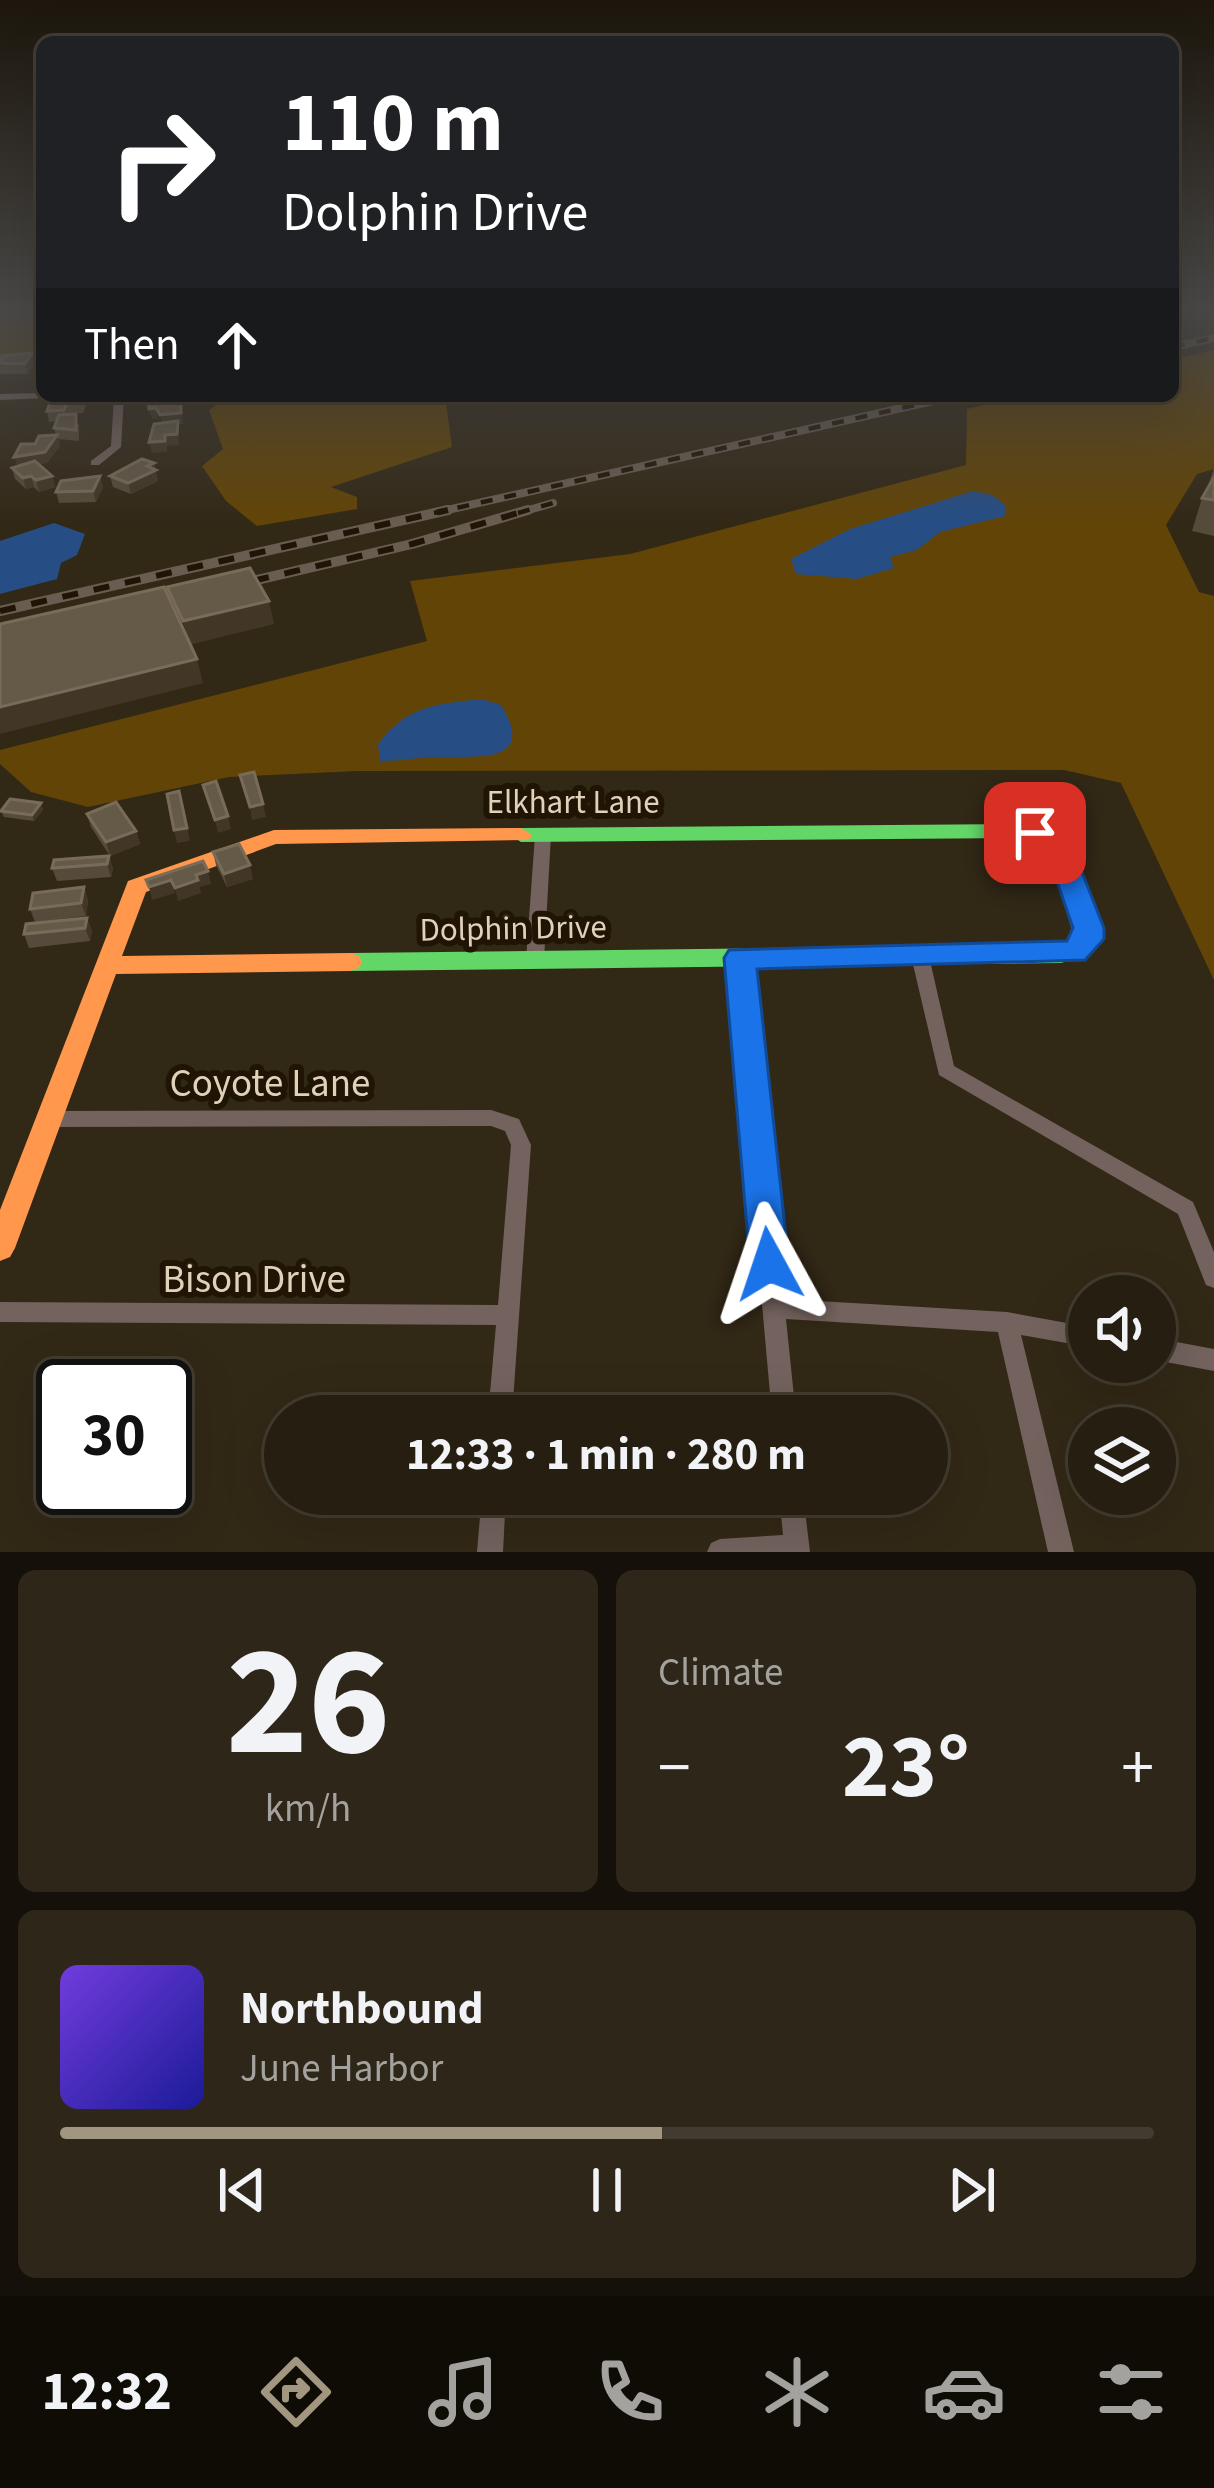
<!DOCTYPE html>
<meta charset="utf-8">
<style>
:root{--surface:#261e10;--page:#2e2719;--text:#f1f3f6;--muted:#a4a29f;--line:#423c30;--accent:#a39681}
body{margin:0;font-family:"Source Sans 3",sans-serif;background:var(--page);color:var(--text);height:100vh;display:flex;flex-direction:column;font-size:45px;white-space:nowrap}
*{box-sizing:border-box;margin:0}
p{font-size:39px;color:var(--muted)}
.icon{flex:none;width:66px;height:66px;fill:none;stroke:currentColor;stroke-width:2;stroke-linecap:round;stroke-linejoin:round}
.map{position:relative;height:1552px;overflow:hidden}
.details{display:flex;flex-direction:column;gap:18px;padding:18px;background:#151009;flex:1}
.details>*{flex:none}
.top-card{position:absolute;left:36px;top:36px;width:1143px;height:366px;border-radius:18px;box-shadow:0 12px 48px #0002,0 0 0 3px var(--line);background:#202124;color:#fff;overflow:hidden}
.controls{position:absolute;left:1068px;top:1275px;display:grid;gap:24px}
.controls a{display:grid;place-items:center;width:108px;height:108px;border-radius:50%;background:var(--surface);box-shadow:0 12px 48px #0002,0 0 0 3px var(--line);font-size:60px}
.speed{position:absolute;left:36px;top:1359px;display:flex;gap:24px;font-size:60px;font-weight:700;text-align:center}
.speed>*{display:grid;place-content:center;width:156px;height:156px;border-radius:50%;background:var(--surface);box-shadow:0 12px 48px #0002,0 0 0 3px var(--line);line-height:1}
.speed .limit{border:6px solid #111;border-radius:18px;background:#fff;color:#111}
.pin{position:absolute;display:grid;place-items:center;width:102px;height:102px;color:#fff;margin:-51px;border-radius:24px;box-shadow:0 6px 18px #0006}
.me{position:absolute;width:132px;margin:-66px;rotate:355deg;stroke-linejoin:round;filter:drop-shadow(0 0 9px #0008)}
.turn{display:flex;align-items:center;gap:42px;height:252px;padding:0 48px;font-size:54px}
.turn .icon{width:156px;height:156px;stroke-width:2.5}
.turn b{display:block;font-size:84px;line-height:102px}
.then{display:flex;align-items:center;height:114px;padding:0 48px;background:#0003;gap:24px;font-size:45px}
.big{font-size:90px;font-weight:700;line-height:1.1}
.details .widget{flex:1;display:flex;flex-direction:column;justify-content:center;gap:18px;min-width:0;padding:0 42px;border-radius:18px;background:var(--page)}
.details .dial{align-items:center;gap:0}
.dial b{font-size:156px;line-height:1}
.song{display:flex;align-items:center;gap:36px}
.cover{width:144px;height:144px;border-radius:18px;background:linear-gradient(135deg,hsl(260 70% 55%),hsl(240 70% 35%))}
.played{height:12px;border-radius:6px;background:linear-gradient(90deg,var(--accent) 55%,var(--line) 55%)}
.keys{display:flex;justify-content:space-around;direction:ltr}
.heat{display:flex;justify-content:space-between;align-items:center;font-size:66px;direction:ltr}
.details .tiles{flex:1;display:grid;gap:18px;grid-template-columns:1fr 1fr}
.widget:last-child{grid-column:span 2}
.trip{position:absolute;left:264px;top:1395px;width:684px;height:120px;border-radius:60px;background:var(--surface);box-shadow:0 12px 48px #0002,0 0 0 3px var(--line);font-weight:700;line-height:120px;text-align:center}
.dock{display:flex;height:192px;justify-content:space-around;align-items:center;background:#0f0c06;color:var(--muted)}
.dock .icon{width:84px;height:84px}
.dock .on{color:var(--accent)}
.dock b{font-size:54px;color:var(--text)}
.map>svg:first-child{display:block}
</style>
<div class="map">
<svg width="1214" height="1552" viewBox="0 0 1214 1552">
<rect width="100%" height="100%" fill="#322816"/>
<g fill="#624406">
<path d="M 0,309 L 42,309 L 42,357 L 0,362 Z"/>
<path d="M 1214,350 L 1214,469 L 1197,474 L 1166,525 L 1199,592 L 1214,596 L 1214,980 L 1121,783 L 1064,770 L 358,771 L 229,777 L 88,807 L 31,792 L 0,764 L 0,750 L 427,641 L 410,581 L 630,554 L 966,465 L 967,409 L 1022,396 L 1173,396 L 1173,360 Z"/>
<path d="M 229,396 L 445,396 L 452,447 L 331,487 L 357,497 L 357,509 L 257,526 L 226,501 L 202,466 L 223,449 L 209,410 Z"/>
</g>
<g fill="#264e85">
<path d="M 973,491 L 992,495 L 1005,505 L 1005,516 L 940,532 L 917,550 L 890,557 L 894,568 L 857,579 L 796,574 L 791,559 L 850,529 Z"/>
<path d="M 54,523 L 85,534 L 77,555 L 61,563 L 57,579 L 0,594 L 0,541 Z"/>
<path d="M 481,699 L 501,705 C 538,765 476,756 439,757 C 420,757 400,761 380,761 L 378,744 C 409,705 432,705 481,699 Z"/>
</g>
<g fill="none" stroke-linecap="round" stroke-linejoin="round">
<g fill="#73625d" fill-rule="evenodd">
<path d="M 42,393 L 42,396 L 47,396 L 46,398 L 0,400 L 0,394 Z"/>
<path d="M 114,396 L 124,396 L 121,447 L 99,465 L 91,465 L 91,461 L 111,446 Z"/>
<path d="M 543,830 L 551,835 L 544,960 L 541,964 L 529,964 L 526,960 L 535,835 Z"/>
<path d="M 920,950 L 926,952 L 929,956 L 954,1066 L 1193,1202 L 1214,1252 L 1214,1288 L 1206,1285 L 1178,1214 L 939,1075 L 911,956 L 914,952 Z"/>
<path d="M 740,952 L 746,954 L 749,958 L 784,1299 L 1007,1312 L 1089,1327 L 1089,1347 L 1021,1335 L 1074,1552 L 1048,1552 L 998,1332 L 786,1319 L 796,1416 L 772,1416 L 731,958 L 734,954 Z"/>
<path d="M 491,1110 L 519,1119 L 531,1145 L 512,1416 L 488,1416 L 496,1325 L 0,1322 L 0,1302 L 498,1305 L 511,1145 L 505,1131 L 491,1126 L 49,1127 L 42,1125 L 39,1119 L 42,1113 L 49,1111 Z"/>
<path d="M 1155,1338 L 1214,1349 L 1214,1371 L 1155,1360 Z"/>
<path d="M 482,1494 L 506,1494 L 503,1552 L 477,1552 Z"/>
<path d="M 779,1494 L 803,1494 L 810,1552 L 707,1552 L 711,1543 L 720,1539 L 783,1535 Z"/>
</g>
<path fill="#63d668" fill-rule="evenodd" d="M 1019,824 L 1055,833 L 1069,848 L 1101,939 L 1093,953 L 1061,963 L 350,971 L 341,968 L 338,962 L 341,956 L 350,953 L 1061,945 L 1075,941 L 1051,856 L 1039,843 L 1019,838 L 521,842 L 510,835 L 521,828 Z"/>
<path fill="#ff974d" fill-rule="evenodd" d="M 521,828 L 532,835 L 529,840 L 276,844 L 146,892 L 122,956 L 350,953 L 359,956 L 362,962 L 359,968 L 350,971 L 116,974 L 15,1248 L 10,1257 L 0,1261 L 0,1210 L 128,881 L 274,830 Z"/>
<g stroke="#695d52" stroke-width="8">
<g id="rail-far1">
<path d="M 1173,347 L 1214,338"/>
<path d="M 434,513 L 955,396"/>
<path d="M 518,513 L 553,503"/>
</g>
</g>
<g stroke="#695d52" stroke-width="10">
<g id="rail">
<path d="M 222,588 L 412,544 L 528,510"/>
<path d="M 0,611 L 448,510"/>
</g>
</g>
<use href="#rail-far1" stroke="#201504" stroke-width="4.5" stroke-dasharray="12" stroke-linecap="butt"/>
<use href="#rail" stroke="#201504" stroke-width="6" stroke-dasharray="16" stroke-linecap="butt"/>
</g>
<g fill="#564b3a">
<path d="M 32,353 L 34,364 L 28,374 L 0,374 L 0,359 Z"/>
<path d="M 84,396 L 86,406 L 83,413 L 69,414 L 79,425 L 79,441 L 58,439 L 60,446 L 47,463 L 39,464 L 52,476 L 55,487 L 39,492 L 34,487 L 26,489 L 15,479 L 12,468 L 17,466 L 35,444 L 56,435 L 54,428 L 56,421 L 49,422 L 47,411 Z"/>
<path d="M 154,463 L 158,481 L 131,494 L 113,487 L 110,476 Z"/>
<path d="M 1214,468 L 1214,536 L 1192,531 L 1202,498 L 1207,489 Z"/>
<path d="M 100,476 L 103,487 L 96,502 L 59,503 L 56,492 Z"/>
<path d="M 41,803 L 43,810 L 34,821 L 4,817 L 1,811 Z"/>
<path d="M 87,814 L 136,831 L 140,844 L 110,856 L 91,827 Z"/>
<path d="M 213,852 L 253,879 L 227,887 L 216,865 Z"/>
<path d="M 109,856 L 113,869 L 111,877 L 57,881 L 52,868 Z"/>
<path d="M 84,887 L 88,900 L 86,916 L 35,922 L 30,909 Z"/>
<path d="M 87,918 L 92,931 L 90,941 L 29,948 L 24,934 Z"/>
</g>
<g fill="#423726">
<path d="M 32,353 L 34,364 L 28,374 L 25,364 Z"/>
<path d="M 181,397 L 183,424 L 178,424 L 179,445 L 167,446 L 167,452 L 152,453 L 149,442 L 163,426 L 160,415 Z"/>
<path d="M 156,408 L 158,419 L 152,419 L 149,409 Z"/>
<path d="M 57,435 L 60,446 L 47,463 L 18,468 L 14,457 Z"/>
<path d="M 154,463 L 158,481 L 131,494 L 128,483 Z"/>
<path d="M 31,476 L 34,487 L 26,489 L 23,478 Z"/>
<path d="M 52,476 L 55,487 L 39,492 L 36,480 Z"/>
<path d="M 100,476 L 103,487 L 96,502 L 93,491 Z"/>
<path d="M 269,601 L 274,624 L 189,645 L 183,621 Z"/>
<path d="M 197,659 L 203,683 L 0,734 L 0,707 Z"/>
<path d="M 41,803 L 43,810 L 34,821 L 32,815 Z"/>
<path d="M 182,804 L 190,841 L 177,843 L 174,830 Z"/>
<path d="M 263,804 L 266,817 L 252,820 L 250,807 Z"/>
<path d="M 228,816 L 231,829 L 218,833 L 215,820 Z"/>
<path d="M 136,831 L 140,844 L 110,856 L 106,842 Z"/>
<path d="M 109,856 L 113,869 L 111,877 L 107,864 Z"/>
<path d="M 250,865 L 253,879 L 227,887 L 224,874 Z"/>
<path d="M 208,871 L 211,884 L 200,887 L 201,893 L 178,901 L 175,888 L 196,875 Z"/>
<path d="M 171,880 L 175,893 L 152,900 L 149,887 Z"/>
<path d="M 84,887 L 88,900 L 86,916 L 81,903 Z"/>
<path d="M 87,918 L 92,931 L 90,941 L 85,928 Z"/>
</g>
<g fill="#655947" stroke="#786c59" stroke-width="3">
<path d="M 32,353 L 25,364 L 0,363 L 2,356 Z"/>
<path d="M 83,396 L 81,403 L 67,403 L 64,410 L 47,411 L 51,400 Z"/>
<path d="M 181,397 L 181,413 L 160,415 L 156,408 L 149,409 L 149,400 Z"/>
<path d="M 76,414 L 76,430 L 54,428 L 59,415 Z"/>
<path d="M 178,421 L 177,434 L 165,435 L 165,441 L 149,442 L 154,424 Z"/>
<path d="M 57,435 L 45,452 L 14,457 L 21,444 L 35,444 L 39,436 Z"/>
<path d="M 142,459 L 154,463 L 147,466 L 156,470 L 128,483 L 110,476 Z"/>
<path d="M 35,461 L 52,476 L 36,480 L 31,476 L 23,478 L 12,468 Z"/>
<path d="M 100,476 L 93,491 L 56,492 L 61,481 Z"/>
<path d="M 1214,477 L 1214,500 L 1202,498 Z"/>
<path d="M 250,568 L 269,601 L 183,621 L 167,587 Z"/>
<path d="M 164,587 L 197,659 L 0,707 L 0,624 Z"/>
<path d="M 254,772 L 263,804 L 250,807 L 240,775 Z"/>
<path d="M 216,781 L 228,816 L 215,820 L 203,785 Z"/>
<path d="M 179,791 L 187,828 L 174,830 L 167,794 Z"/>
<path d="M 10,799 L 41,803 L 32,815 L 1,811 Z"/>
<path d="M 116,802 L 136,831 L 106,842 L 87,814 Z"/>
<path d="M 239,844 L 250,865 L 224,874 L 213,852 Z"/>
<path d="M 109,856 L 107,864 L 52,868 L 54,860 Z"/>
<path d="M 203,861 L 208,871 L 196,875 L 198,880 L 175,888 L 171,880 L 149,887 L 146,880 Z"/>
<path d="M 84,887 L 81,903 L 30,909 L 33,893 Z"/>
<path d="M 87,918 L 85,928 L 24,934 L 26,924 Z"/>
</g>
<linearGradient id="sky" x2="0" y2="1"><stop stop-color="#1c160c"/><stop offset="0.59" stop-color="#494847"/><stop offset="1" stop-color="#494847" stop-opacity="0"/></linearGradient>
<rect width="1214" height="526" fill="url(#sky)"/>
<path fill="#1a73e8" stroke="#114b97" stroke-width="3" d="M 1035,823 L 1072,847 L 1104,928 L 1104,939 L 1085,960 L 757,969 L 789,1264 L 783,1276 L 769,1281 L 755,1276 L 750,1264 L 724,958 L 729,950 L 1067,941 L 1073,928 L 1049,858 L 1021,833 Z"/>
<g text-anchor="middle" stroke-width="12" stroke-linejoin="round" paint-order="stroke">
<g font-size="33" fill="#e0d1ba" stroke="#201504">
<text x="573" y="813">Elkhart Lane</text>
<text transform="translate(513 927) rotate(-1)" y="12">Dolphin Drive</text>
</g>
<g font-size="39" fill="#e0d1ba" stroke="#201504">
<text x="270" y="1096">Coyote Lane</text>
<text x="254" y="1292">Bison Drive</text>
</g>
</g>
</svg>
<div class="controls">
<a><svg class="icon" aria-label="sound" viewBox="0 0 24 24"><path d="M4 9h4l5-4v14l-5-4H4zM17 9q2 3 0 6"/></svg></a>
<a><svg class="icon" aria-label="layers" viewBox="0 0 24 24"><path d="M12 4l9 5-9 5-9-5zM3 14l9 5 9-5"/></svg></a>
</div>
<div class="speed"><div class="limit">30</div></div>
<div class="pin" style="left:1035px;top:833px;background:#d93025"><svg class="icon" aria-label="arrive" viewBox="0 0 24 24"><path d="M6 21V4h12l-3 4 3 4H6"/></svg></div>
<svg class="me" style="left:769px;top:1264px" viewBox="-20 -20 40 40"><path d="M0-17L14 15 0 8-14 15z" fill="#1a73e8" stroke="#fff" stroke-width="4"/></svg>
<div class="trip">12:33 · 1 min · 280 m</div>
<div class="top-card">
<div class="turn"><svg class="icon" aria-label="right" viewBox="0 0 24 24"><path d="M7 20v-9h11M14 6l5 5-5 5"/></svg><div><b>110 m</b>Dolphin Drive</div></div>
<div class="then">Then<svg class="icon" aria-label="ahead" viewBox="0 0 24 24"><path d="M12 20V5M6 11l6-6 6 6"/></svg></div>
</div>
</div>
<section class="details">
<div class="tiles">
<div class="widget dial"><b>26</b><p>km/h</p></div>
<div class="widget"><p>Climate</p>
<div class="heat"><a>−</a><b class="big">23°</b><a>+</a></div>
</div>
<div class="widget">
<div class="song"><i class="cover"></i><div><b>Northbound</b><p>June Harbor</p></div></div>
<div class="played"></div>
<div class="keys"><svg class="icon" aria-label="previous" viewBox="0 0 24 24"><path d="M18 5L8 12l10 7zM5 5v14"/></svg><svg class="icon" aria-label="pause" viewBox="0 0 24 24"><path d="M8 5v14M16 5v14"/></svg><svg class="icon" aria-label="next" viewBox="0 0 24 24"><path d="M6 5l10 7-10 7zM19 5v14"/></svg></div>
</div>
</div>
</section>
<nav class="dock">
<b>12:32</b>
<svg class="icon on" aria-label="directions" viewBox="0 0 24 24"><path d="M12 3l9 9-9 9-9-9zM9 14v-3h6M13 9l2 2-2 2"/></svg>
<svg class="icon" aria-label="music" viewBox="0 0 24 24"><path d="M9 18V5l10-2v13"/><circle cx="6" cy="18" r="3"/><circle cx="16" cy="16" r="3"/></svg>
<svg class="icon" aria-label="phone" viewBox="0 0 24 24"><path d="M5 4h4l2 5-3 2q2 4 5 5l2-3 5 2v4C11 20 4 13 5 4z"/></svg>
<svg class="icon" aria-label="climate" viewBox="0 0 24 24"><path d="M12 3v18M4 7l16 10M4 17L20 7"/></svg>
<svg class="icon" aria-label="car" viewBox="0 0 24 24"><path d="M5 17H2v-5l4-1 3-4h7l3 4 3 1v5h-3M9 17h6M6 11h13"/><circle cx="7" cy="17" r="2"/><circle cx="17" cy="17" r="2"/></svg>
<svg class="icon" aria-label="filters" viewBox="0 0 24 24"><path d="M4 7h16M4 17h16"/><circle cx="9" cy="7" r="2"/><circle cx="15" cy="17" r="2"/></svg>
</nav>
